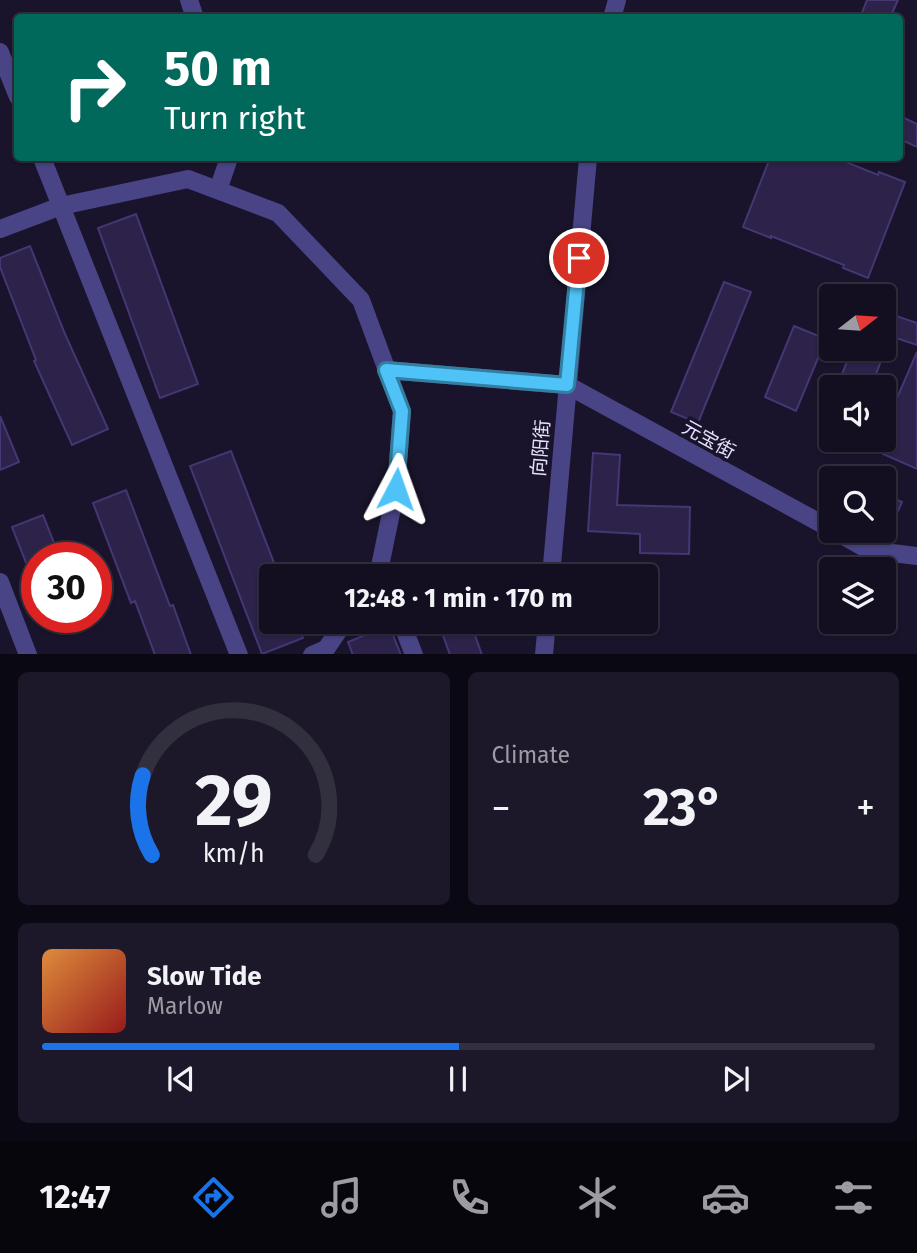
<!DOCTYPE html>
<meta charset="utf-8">
<style>
:root{--surface:#130f20;--page:#1c1829;--text:#f1f3f6;--muted:#9d9ca5;--line:#322f3e;--accent:#1a73e8}
body{margin:0;font-family:"Fira Sans","Noto Sans SC",sans-serif;background:var(--page);color:var(--text);height:100vh;display:flex;flex-direction:column;font-size:26px;white-space:nowrap}
*{box-sizing:border-box;margin:0}
p{font-size:23px;color:var(--muted)}
.icon{flex:none;width:38px;height:38px;fill:none;stroke:currentColor;stroke-width:2;stroke-linecap:round;stroke-linejoin:round}
.map{position:relative;height:654px;overflow:hidden}
.side{display:flex;flex-direction:column;gap:18px;padding:18px;background:#0a0812;flex:1}
.side>*{flex:none}
.banner{position:absolute;left:14px;top:14px;width:889px;height:147px;border-radius:7px;box-shadow:0 2px 5px #0004,0 0 0 2px var(--line);background:#00695c;color:#fff;overflow:hidden}
.needle{width:46px;rotate:73deg}
.buttons{position:absolute;left:819px;top:284px;display:grid;gap:14px}
.buttons a{display:grid;place-items:center;width:77px;height:77px;border-radius:7px;background:var(--surface);box-shadow:0 2px 5px #0004,0 0 0 2px var(--line);font-size:35px}
.speed{position:absolute;left:21px;top:542px;display:flex;gap:14px;font-size:35px;font-weight:700;text-align:center}
.speed>*{display:grid;place-content:center;width:91px;height:91px;border-radius:50%;background:var(--surface);box-shadow:0 2px 5px #0004,0 0 0 2px var(--line);line-height:1}
.speed .limit{border:10px solid #d22;background:#fff;color:#111}
.pin{position:absolute;display:grid;place-items:center;width:60px;height:60px;color:#fff;margin:-30px;border:4px solid #fff;border-radius:50%;box-shadow:0 2px 7px #0007}
.me{position:absolute;width:77px;margin:-38px;rotate:4deg;stroke-linejoin:round;filter:drop-shadow(0 0 5px #0008)}
.turn{display:flex;align-items:center;gap:24px;height:147px;padding:0 35px;font-size:32px}
.turn .icon{width:91px;height:91px;stroke-width:2.5}
.turn b{display:block;font-size:49px;line-height:60px}
.big{font-size:52px;font-weight:700;line-height:1.1}
.side .card{flex:1;display:flex;flex-direction:column;justify-content:center;gap:10px;min-width:0;padding:0 24px;border-radius:10px;background:var(--page)}
.side .dial{align-items:center;gap:0}
.dial svg{height:182px;overflow:visible;fill:none;stroke:var(--line);stroke-width:7;stroke-linecap:round;text-anchor:middle}
.dial text{fill:var(--text);stroke:none}
.song{display:flex;align-items:center;gap:21px}
.cover{width:84px;height:84px;border-radius:10px;background:linear-gradient(135deg,hsl(30 70% 55%),hsl(0 70% 35%))}
.played{height:7px;border-radius:4px;background:linear-gradient(90deg,var(--accent) 50%,var(--line) 50%)}
.keys{display:flex;justify-content:space-around;direction:ltr}
.heat{display:flex;justify-content:space-between;align-items:center;font-size:38px;direction:ltr}
.side .tiles{flex:1;display:grid;gap:18px;grid-template-columns:1fr 1fr}
.card:last-child{grid-column:span 2}
.trip{position:absolute;left:259px;top:564px;width:399px;height:70px;border-radius:7px;background:var(--surface);box-shadow:0 2px 5px #0004,0 0 0 2px var(--line);font-weight:700;line-height:70px;text-align:center}
.dock{display:flex;height:112px;justify-content:space-around;align-items:center;background:#08060d;color:var(--muted)}
.dock .icon{width:49px;height:49px}
.dock .on{color:var(--accent)}
.dock b{font-size:32px;color:var(--text)}
.map>svg:first-child{display:block}
</style>
<div class="map">
<svg width="917" height="655" viewBox="0 0 917 655">
<rect width="100%" height="100%" fill="#19142b"/>
<g fill="#2c224a" stroke="#453674" stroke-width="2">
<path d="M 867,0 L 898,0 L 890,18 L 860,18 Z"/>
<path d="M 900,116 L 917,124 L 917,147 L 900,139 Z"/>
<path d="M 770,158 L 836,158 L 878,175 L 879,172 L 905,182 L 868,278 L 843,268 L 844,265 L 771,236 L 771,238 L 743,227 Z"/>
<path d="M 136,214 L 198,384 L 160,398 L 98,228 Z"/>
<path d="M 30,246 L 65,334 L 108,429 L 72,445 L 34,361 L 36,360 L 0,267 L 0,258 Z"/>
<path d="M 724,282 L 751,292 L 698,423 L 671,412 Z"/>
<path d="M 884,312 L 917,323 L 917,345 L 884,334 Z"/>
<path d="M 794,326 L 826,339 L 796,411 L 765,397 Z"/>
<path d="M 852,349 L 881,361 L 871,387 L 837,387 Z"/>
<path d="M 917,352 L 917,469 L 874,450 L 879,439 L 884,439 L 884,428 Z"/>
<path d="M 0,416 L 19,462 L 0,470 Z"/>
<path d="M 231,451 L 279,576 L 271,576 L 271,621 L 296,621 L 303,638 L 262,654 L 190,466 Z"/>
<path d="M 593,453 L 620,455 L 617,505 L 690,507 L 689,554 L 640,553 L 640,534 L 588,531 Z"/>
<path d="M 126,490 L 170,606 L 173,605 L 191,655 L 155,655 L 135,601 L 131,603 L 93,503 Z"/>
<path d="M 884,494 L 902,502 L 894,520 L 884,515 Z"/>
<path d="M 43,515 L 60,558 L 37,558 L 36,588 L 12,527 Z"/>
<path d="M 438,621 L 470,621 L 482,655 L 450,655 Z"/>
<path d="M 389,625 L 401,655 L 353,655 L 348,642 Z"/>
</g>
<g fill="none" stroke-linecap="round" stroke-linejoin="round">
<g stroke="#494485" stroke-width="18">
<path d="M 189,0 L 195,18"/>
<path d="M 0,52 L 18,97"/>
<path d="M 42,158 L 239,655"/>
<path d="M 218,190 L 229,158"/>
<path d="M 0,229 L 61,206 L 188,179 L 278,213 L 361,300 L 402,411 L 396,489 L 379,571 L 375,576"/>
<path d="M 386,370 L 567,385 L 831,529"/>
<path d="M 833,530 L 868,550 L 917,556"/>
<path d="M 0,582 L 28,655"/>
<path d="M 401,621 L 414,655"/>
<path d="M 312,655 L 326,649 L 345,621"/>
</g>
<g stroke="#494485" stroke-width="18">
<path d="M 612,18 L 617,0"/>
<path d="M 551,576 L 588,158"/>
<path d="M 544,655 L 547,621"/>
</g>
</g>
<g fill="none" stroke-linecap="round" stroke-linejoin="round">
<g stroke="#337fa1" stroke-width="18">
<path id="route" d="M 396,489 L 402,411 L 386,370 L 567,385 L 579,258"/>
</g>
<use href="#route" stroke="#4fc3f7" stroke-width="12"/>
</g>
<g text-anchor="middle" stroke-width="7" stroke-linejoin="round" paint-order="stroke">
<g font-size="19" fill="#e5e0fc" stroke="#19142b">
<text transform="translate(709 439) rotate(29)" y="7">元宝街</text>
<text transform="translate(540 448) rotate(-85)" y="7">向阳街</text>
</g>
</g>
</svg>
<div class="buttons">
<a><svg class="needle" viewBox="-14 -14 28 28"><path d="M0-13l5 13h-10z" fill="#e53935"/><path d="M0 13l5-13h-10z" fill="#9d9ca5"/></svg></a>
<a><svg class="icon" aria-label="sound" viewBox="0 0 24 24"><path d="M4 9h4l5-4v14l-5-4H4zM17 9q2 3 0 6"/></svg></a>
<a><svg class="icon" aria-label="search" viewBox="0 0 24 24"><circle cx="10" cy="10" r="6"/><path d="M15 15l6 6"/></svg></a>
<a><svg class="icon" aria-label="layers" viewBox="0 0 24 24"><path d="M12 4l9 5-9 5-9-5zM3 14l9 5 9-5"/></svg></a>
</div>
<div class="speed"><div class="limit">30</div></div>
<div class="pin" style="left:579px;top:258px;background:#d93025"><svg class="icon" aria-label="arrive" viewBox="0 0 24 24"><path d="M6 21V4h12l-3 4 3 4H6"/></svg></div>
<svg class="me" style="left:396px;top:489px" viewBox="-20 -20 40 40"><path d="M0-17L14 15 0 8-14 15z" fill="#4fc3f7" stroke="#fff" stroke-width="4"/></svg>
<div class="trip">12:48 · 1 min · 170 m</div>
<div class="banner">
<div class="turn"><svg class="icon" aria-label="right" viewBox="0 0 24 24"><path d="M7 20v-9h11M14 6l5 5-5 5"/></svg><div><b>50 m</b>Turn right</div></div>
</div>
</div>
<section class="side">
<div class="tiles">
<div class="card dial"><svg viewBox="0 0 100 80">
<path d="M14 69A42 42 0 1 1 86 69"/>
<path d="M14 69A42 42 0 0 1 10 34" stroke="#1a73e8"/>
<text x="50" y="56" font-size="32" font-weight="700">29</text>
<text x="50" y="72" font-size="11">km/h</text>
</svg></div>
<div class="card"><p>Climate</p>
<div class="heat"><a>−</a><b class="big">23°</b><a>+</a></div>
</div>
<div class="card">
<div class="song"><i class="cover"></i><div><b>Slow Tide</b><p>Marlow</p></div></div>
<div class="played"></div>
<div class="keys"><svg class="icon" aria-label="previous" viewBox="0 0 24 24"><path d="M18 5L8 12l10 7zM5 5v14"/></svg><svg class="icon" aria-label="pause" viewBox="0 0 24 24"><path d="M8 5v14M16 5v14"/></svg><svg class="icon" aria-label="next" viewBox="0 0 24 24"><path d="M6 5l10 7-10 7zM19 5v14"/></svg></div>
</div>
</div>
</section>
<nav class="dock">
<b>12:47</b>
<svg class="icon on" aria-label="directions" viewBox="0 0 24 24"><path d="M12 3l9 9-9 9-9-9zM9 14v-3h6M13 9l2 2-2 2"/></svg>
<svg class="icon" aria-label="music" viewBox="0 0 24 24"><path d="M9 18V5l10-2v13"/><circle cx="6" cy="18" r="3"/><circle cx="16" cy="16" r="3"/></svg>
<svg class="icon" aria-label="phone" viewBox="0 0 24 24"><path d="M5 4h4l2 5-3 2q2 4 5 5l2-3 5 2v4C11 20 4 13 5 4z"/></svg>
<svg class="icon" aria-label="climate" viewBox="0 0 24 24"><path d="M12 3v18M4 7l16 10M4 17L20 7"/></svg>
<svg class="icon" aria-label="car" viewBox="0 0 24 24"><path d="M5 17H2v-5l4-1 3-4h7l3 4 3 1v5h-3M9 17h6M6 11h13"/><circle cx="7" cy="17" r="2"/><circle cx="17" cy="17" r="2"/></svg>
<svg class="icon" aria-label="filters" viewBox="0 0 24 24"><path d="M4 7h16M4 17h16"/><circle cx="9" cy="7" r="2"/><circle cx="15" cy="17" r="2"/></svg>
</nav>
